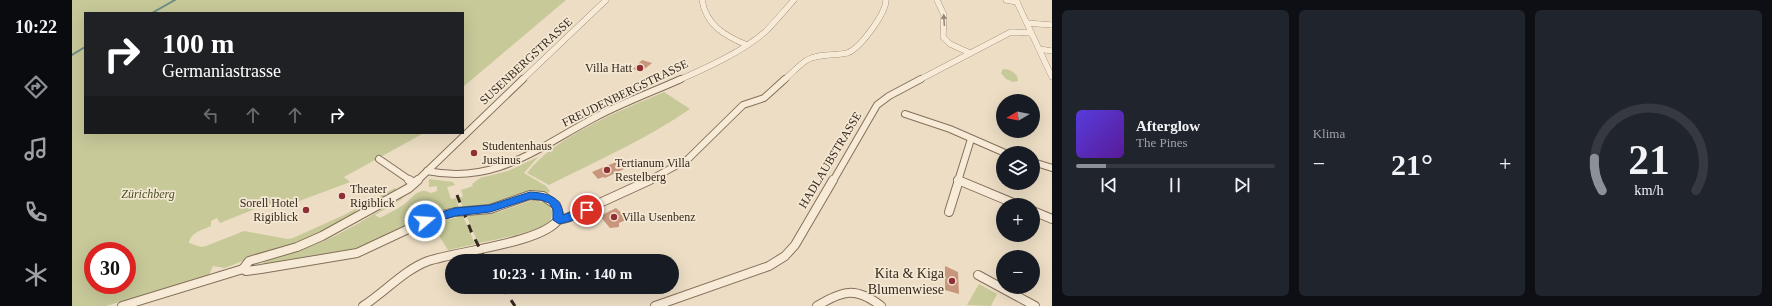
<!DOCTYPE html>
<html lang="de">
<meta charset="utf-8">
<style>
:root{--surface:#171b24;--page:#20242c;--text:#f1f3f6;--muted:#9ea1a6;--line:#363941;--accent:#8c9099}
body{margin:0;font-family:"Times New Roman",serif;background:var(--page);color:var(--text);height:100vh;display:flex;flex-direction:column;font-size:15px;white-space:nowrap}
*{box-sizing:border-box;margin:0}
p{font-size:13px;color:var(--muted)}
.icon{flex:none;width:22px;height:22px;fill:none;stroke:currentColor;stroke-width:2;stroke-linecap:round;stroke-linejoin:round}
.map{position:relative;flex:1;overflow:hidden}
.side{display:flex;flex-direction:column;gap:10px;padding:10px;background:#0d0f14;width:720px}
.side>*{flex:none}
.banner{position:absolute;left:12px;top:12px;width:380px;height:122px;border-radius:0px;box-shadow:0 4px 16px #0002;background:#202124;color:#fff;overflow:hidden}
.needle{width:26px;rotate:260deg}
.tools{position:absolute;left:924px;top:94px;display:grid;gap:8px}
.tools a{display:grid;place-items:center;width:44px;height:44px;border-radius:50%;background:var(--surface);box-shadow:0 4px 16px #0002;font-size:20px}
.speed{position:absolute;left:12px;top:242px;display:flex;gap:8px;font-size:20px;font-weight:700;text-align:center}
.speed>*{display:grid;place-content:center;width:52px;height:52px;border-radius:50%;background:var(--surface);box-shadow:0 4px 16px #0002;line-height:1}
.speed .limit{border:6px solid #d22;background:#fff;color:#111}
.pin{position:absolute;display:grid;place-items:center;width:34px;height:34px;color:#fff;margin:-17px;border:2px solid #fff;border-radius:50%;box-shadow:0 1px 4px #0007}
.me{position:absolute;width:44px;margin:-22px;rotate:72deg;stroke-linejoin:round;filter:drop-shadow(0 0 3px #0008)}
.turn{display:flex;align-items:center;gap:14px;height:84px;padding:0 12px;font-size:18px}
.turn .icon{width:52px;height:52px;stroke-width:2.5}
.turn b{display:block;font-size:28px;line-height:34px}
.lanes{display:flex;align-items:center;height:38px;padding:0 12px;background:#0003;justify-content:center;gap:20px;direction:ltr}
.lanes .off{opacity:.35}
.big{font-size:30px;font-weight:800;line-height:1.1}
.side .card{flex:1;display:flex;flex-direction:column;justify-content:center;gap:6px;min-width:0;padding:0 14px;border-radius:6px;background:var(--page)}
.side .dial{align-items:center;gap:0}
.dial svg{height:104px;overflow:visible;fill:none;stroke:var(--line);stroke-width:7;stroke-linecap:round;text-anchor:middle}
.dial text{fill:var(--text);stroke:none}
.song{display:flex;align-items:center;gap:12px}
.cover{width:48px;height:48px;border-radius:6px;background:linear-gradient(135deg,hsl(250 70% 55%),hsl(270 70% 35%))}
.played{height:4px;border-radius:2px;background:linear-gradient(90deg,var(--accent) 15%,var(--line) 15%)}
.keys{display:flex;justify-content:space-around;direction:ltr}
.heat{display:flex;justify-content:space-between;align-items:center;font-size:22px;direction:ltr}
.side .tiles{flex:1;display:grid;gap:10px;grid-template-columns:repeat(3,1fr)}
.trip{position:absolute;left:373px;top:254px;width:234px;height:40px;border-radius:20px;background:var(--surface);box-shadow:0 4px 16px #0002;font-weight:800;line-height:40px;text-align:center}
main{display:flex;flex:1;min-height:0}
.tabs{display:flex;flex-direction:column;width:72px;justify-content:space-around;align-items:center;background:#090b0e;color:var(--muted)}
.tabs .icon{width:28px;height:28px}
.tabs .selected{color:var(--accent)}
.tabs b{font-size:18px;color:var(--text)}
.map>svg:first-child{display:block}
</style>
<main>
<nav class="tabs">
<b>10:22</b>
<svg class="icon selected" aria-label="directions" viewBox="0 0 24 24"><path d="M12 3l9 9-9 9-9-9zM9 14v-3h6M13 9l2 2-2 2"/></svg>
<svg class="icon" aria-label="music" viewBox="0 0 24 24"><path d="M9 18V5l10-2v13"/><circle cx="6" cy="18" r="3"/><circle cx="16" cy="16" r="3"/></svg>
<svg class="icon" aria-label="phone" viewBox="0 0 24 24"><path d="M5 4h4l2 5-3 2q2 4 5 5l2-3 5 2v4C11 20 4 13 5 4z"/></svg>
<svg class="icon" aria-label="climate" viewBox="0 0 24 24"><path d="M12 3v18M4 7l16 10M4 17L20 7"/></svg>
</nav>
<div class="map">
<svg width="980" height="306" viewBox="0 0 980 306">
<rect width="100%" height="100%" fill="#ecddc4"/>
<g fill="#c7c999" fill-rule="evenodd">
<path d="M 0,0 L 494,0 L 391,87 L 391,13 L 13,13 L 13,133 L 352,133 L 272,177 L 278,182 L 222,203 L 195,204 L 148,223 L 145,218 L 139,221 L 139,226 C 130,230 118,233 117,243 L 129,247 L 134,246 L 172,231 L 215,239 L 221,238 L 272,215 L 323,188 L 325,191 L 284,210 L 283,214 L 234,240 L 178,258 L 153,268 L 141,266 L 137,275 L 34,306 L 0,306 ZM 21,251 L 55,251 L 55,285 L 21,285 Z"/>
<path d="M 931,69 C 938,69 946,73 946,81 L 941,82 L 934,79 L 929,73 Z"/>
<path d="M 592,92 L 618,109 C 574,139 525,161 477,185 L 455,173 C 483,136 550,110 592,92 Z"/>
<path d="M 466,157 L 452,173 L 474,186 L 478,191 L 475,194 L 418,205 L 391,207 L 387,198 L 391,196 L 389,190 L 401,186 L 400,184 L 408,178 L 436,171 Z"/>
<path d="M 357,179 L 381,182 L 383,185 L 375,187 L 379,199 L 384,198 L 387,208 L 357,215 L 285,250 L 191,265 L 192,262 C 204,254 228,251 242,245 C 273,233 303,213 332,196 L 330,199 L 303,215 L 308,218 C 317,213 328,208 335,202 C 342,195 348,187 359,193 L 365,191 L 365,186 L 357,187 Z"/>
<path d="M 461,200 L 475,203 L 480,210 C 480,214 480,219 477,222 C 467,232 421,240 406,243 L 394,215 L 427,212 Z"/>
<path d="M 391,216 L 403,244 L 376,250 L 359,223 Z"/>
<path d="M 907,284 L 925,294 L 919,306 L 895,305 Z"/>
</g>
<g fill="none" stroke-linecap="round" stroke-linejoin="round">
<g stroke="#6d8d83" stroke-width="2">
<path d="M 80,13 L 103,0"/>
<path d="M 0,55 L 13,47"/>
</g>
</g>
<g fill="#c8967c">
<path d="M 570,60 L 580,63 L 569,72 L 561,69 Z"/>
<path d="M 544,162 L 552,169 L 533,178 L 531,177 L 526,179 L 520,172 Z"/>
<path d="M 544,208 L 556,219 L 547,223 L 547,227 L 538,228 L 528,216 Z"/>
<path d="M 873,266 L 886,272 L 887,294 L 873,290 Z"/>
</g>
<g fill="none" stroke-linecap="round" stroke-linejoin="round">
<g stroke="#856f5b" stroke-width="6">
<g id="street-far2">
<path d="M 630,0 C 634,25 653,36 675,45"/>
<path d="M 865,0 L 872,15 L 871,37 L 878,44 L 898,53"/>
<path d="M 934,0 L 945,2"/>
<path d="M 944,0 L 980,77"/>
<path d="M 955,23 L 980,25"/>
<path d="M 967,49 L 980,51"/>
<path d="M 450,80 L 534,0"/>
<path d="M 607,80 C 636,67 668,53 693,32 C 703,22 712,11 722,0"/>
<path d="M 712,80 C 719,74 727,65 735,60 C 747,53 762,56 775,53 C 788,49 814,13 814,0"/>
<path d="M 847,80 L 939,32 L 959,33"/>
</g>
</g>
<g stroke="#856f5b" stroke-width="8">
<g id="street-far1">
<path d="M 833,114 L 878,129 L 933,153"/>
<path d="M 307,159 L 339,181"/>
<path d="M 961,162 L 980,168"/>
<path d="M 355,171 C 424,185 465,148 522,118 C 550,103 580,92 609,79"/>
<path d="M 886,180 L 888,181"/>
<path d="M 345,181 L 451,79"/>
<path d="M 576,181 L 616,159 L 671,105 L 692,98 L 713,79"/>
<path d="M 761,181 L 805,105 L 817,96 L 849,79"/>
<path d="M 886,181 L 899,139"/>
</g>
</g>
<g stroke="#856f5b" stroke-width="10">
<g id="street">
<path d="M 337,180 L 342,183"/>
<path d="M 886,180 L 946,205"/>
<path d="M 961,211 L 980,219"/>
<path d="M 877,212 L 887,180"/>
<path d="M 487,220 L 495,218 L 578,180"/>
<path d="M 171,269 L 174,271 L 189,269 L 285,253 L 362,217 L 383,212 L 418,209 L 458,195 L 471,196 L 484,205 L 487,214 L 486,220 C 469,243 386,251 356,261 C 332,270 313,292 291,306"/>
<path d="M 171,269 L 177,261 L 225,247 L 250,236 L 337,188 L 346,180"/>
<path d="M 906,275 L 963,306"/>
<path d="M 50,306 L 171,269"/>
<path d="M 583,306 L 697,266 L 713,256 L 723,245 L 761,180"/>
<path d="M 745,306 C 771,290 784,287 809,306"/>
</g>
</g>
<use href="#street-far2" stroke="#f7ebd7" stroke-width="5.5"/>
<use href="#street-far1" stroke="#f7ebd7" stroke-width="6"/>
<use href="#street" stroke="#f7ebd7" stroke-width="8"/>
<g stroke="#36281f" stroke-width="3" stroke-dasharray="8 8" stroke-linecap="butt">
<path d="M 385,195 L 399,231 L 414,261"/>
<path d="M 430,287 L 443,306"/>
</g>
</g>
<defs><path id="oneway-solid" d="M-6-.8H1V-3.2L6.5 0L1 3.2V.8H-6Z"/></defs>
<use fill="#968a7b" href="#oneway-solid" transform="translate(872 20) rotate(-94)"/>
<path fill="#1a73e8" stroke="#114b97" d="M 458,192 C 474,193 490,196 491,215 L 515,206 L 520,210 L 518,212 L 499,221 L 487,224 L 481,220 L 481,209 L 477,203 L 469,200 L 458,199 L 418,212 L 383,216 L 353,225 L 348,221 L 349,218 L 383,208 L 418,205 Z"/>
<g fill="#912f36" stroke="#f4e8d3" stroke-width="1.5">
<circle cx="568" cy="68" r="4"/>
<circle cx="402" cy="153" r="4"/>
<circle cx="535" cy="170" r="4"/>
<circle cx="270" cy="196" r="4"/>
<circle cx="234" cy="210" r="4"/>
<circle cx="542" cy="217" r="4"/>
<circle cx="880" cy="281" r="4"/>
</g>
<g text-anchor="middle" stroke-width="3.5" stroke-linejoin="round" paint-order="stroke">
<g font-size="12" fill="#36281f" stroke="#f4e8d3">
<text transform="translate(454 61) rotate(-43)" y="4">SUSENBERGSTRASSE</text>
<text transform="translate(553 93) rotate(-26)" y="4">FREUDENBERGSTRASSE</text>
<text transform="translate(758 160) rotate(-59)" y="4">HADLAUBSTRASSE</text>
</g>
<g font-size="12" fill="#36281f" stroke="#f4e8d3" text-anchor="start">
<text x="560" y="72" text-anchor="end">Villa Hatt</text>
<text x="410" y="150">Studentenhaus<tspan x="410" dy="14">Justinus</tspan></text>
<text x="543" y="167">Tertianum Villa<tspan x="543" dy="14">Restelberg</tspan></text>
<text x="278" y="193">Theater<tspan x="278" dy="14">Rigiblick</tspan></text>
<text x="226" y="207" text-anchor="end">Sorell Hotel<tspan x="226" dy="14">Rigiblick</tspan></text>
<text x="550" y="221">Villa Usenbenz</text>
</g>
<g font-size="12" font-style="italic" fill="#4a5126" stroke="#f4e8d3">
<text x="76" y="198">Zürichberg</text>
</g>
<g font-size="14" fill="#36281f" stroke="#f4e8d3" text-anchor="end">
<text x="872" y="278">Kita &amp; Kiga<tspan x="872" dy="16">Blumenwiese</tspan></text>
</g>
</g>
</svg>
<div class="tools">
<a><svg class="needle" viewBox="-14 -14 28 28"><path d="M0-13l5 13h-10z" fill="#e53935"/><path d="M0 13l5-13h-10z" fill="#9ea1a6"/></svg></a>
<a><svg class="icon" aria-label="layers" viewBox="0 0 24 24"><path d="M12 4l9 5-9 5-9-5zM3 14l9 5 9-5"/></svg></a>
<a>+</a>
<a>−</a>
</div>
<div class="speed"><div class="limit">30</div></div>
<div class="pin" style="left:515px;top:210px;background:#d93025"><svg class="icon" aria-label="arrive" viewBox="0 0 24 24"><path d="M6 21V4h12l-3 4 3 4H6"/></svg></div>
<svg class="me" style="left:353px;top:221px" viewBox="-20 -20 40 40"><circle r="17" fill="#1a73e8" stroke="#fff" stroke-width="3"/><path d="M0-11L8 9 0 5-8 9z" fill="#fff"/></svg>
<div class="trip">10:23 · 1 Min. · 140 m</div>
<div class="banner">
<div class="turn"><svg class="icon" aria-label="right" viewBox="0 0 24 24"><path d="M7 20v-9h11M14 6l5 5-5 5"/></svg><div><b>100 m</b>Germaniastrasse</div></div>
<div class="lanes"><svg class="icon off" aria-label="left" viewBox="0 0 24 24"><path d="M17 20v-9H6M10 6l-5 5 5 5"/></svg><svg class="icon off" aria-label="ahead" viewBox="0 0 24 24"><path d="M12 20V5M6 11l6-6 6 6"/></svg><svg class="icon off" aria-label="ahead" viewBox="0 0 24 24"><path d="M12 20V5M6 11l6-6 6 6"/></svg><svg class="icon" aria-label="right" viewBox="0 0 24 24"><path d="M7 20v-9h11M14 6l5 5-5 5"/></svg></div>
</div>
</div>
<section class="side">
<div class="tiles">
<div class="card">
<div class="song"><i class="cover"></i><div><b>Afterglow</b><p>The Pines</p></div></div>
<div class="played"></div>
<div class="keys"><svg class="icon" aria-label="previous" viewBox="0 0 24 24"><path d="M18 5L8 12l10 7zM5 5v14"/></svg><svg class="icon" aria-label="pause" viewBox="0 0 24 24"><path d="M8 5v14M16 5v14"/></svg><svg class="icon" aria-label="next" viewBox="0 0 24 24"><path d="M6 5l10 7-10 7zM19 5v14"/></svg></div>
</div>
<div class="card"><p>Klima</p>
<div class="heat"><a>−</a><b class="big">21°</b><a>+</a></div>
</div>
<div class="card dial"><svg viewBox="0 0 100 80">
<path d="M14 69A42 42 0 1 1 86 69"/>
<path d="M14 69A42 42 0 0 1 8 44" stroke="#8c9099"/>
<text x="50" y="56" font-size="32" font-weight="700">21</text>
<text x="50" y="72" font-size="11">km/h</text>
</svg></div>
</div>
</section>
</main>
